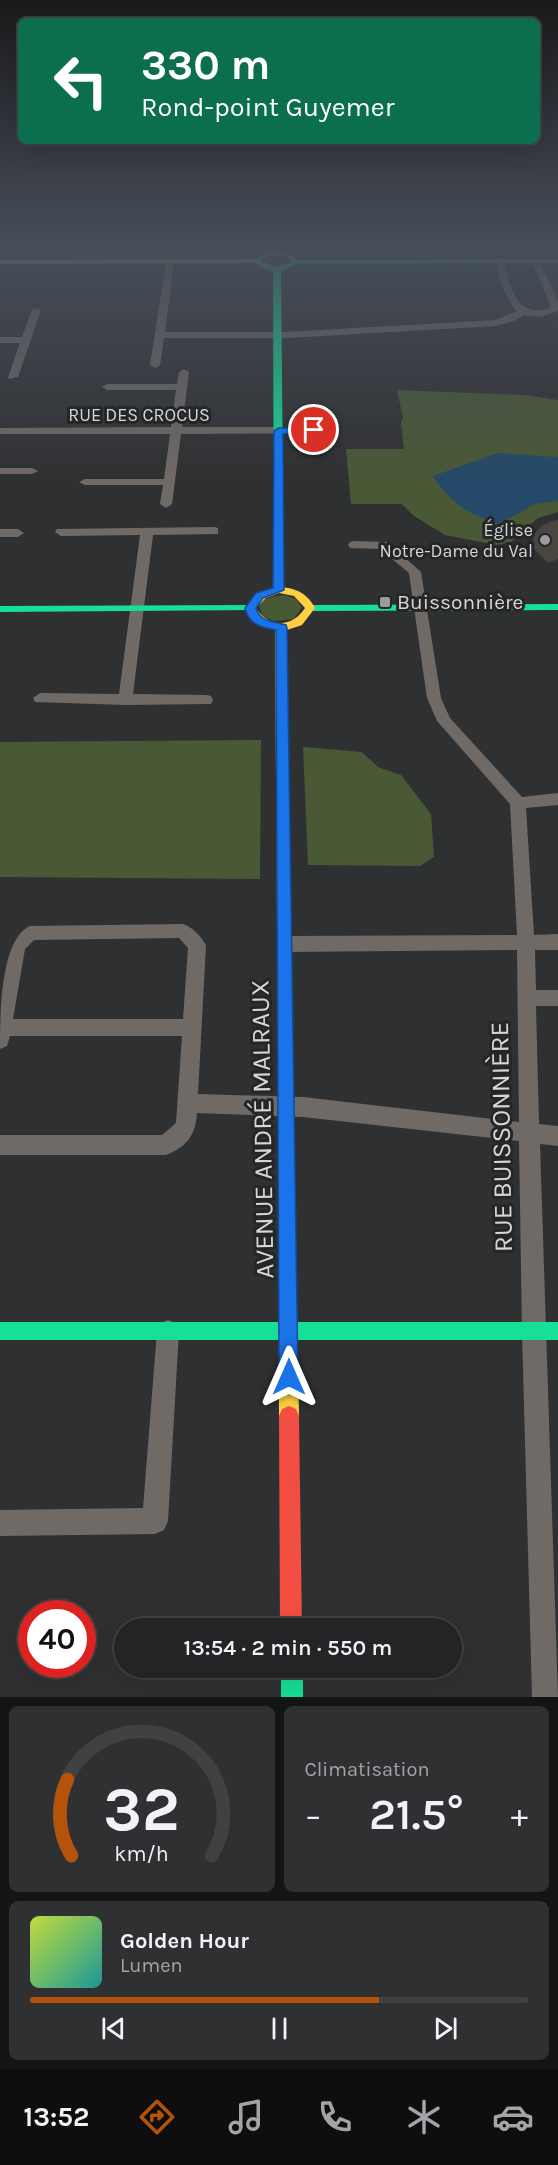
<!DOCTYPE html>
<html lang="fr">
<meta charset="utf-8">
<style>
:root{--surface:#232425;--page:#2f3032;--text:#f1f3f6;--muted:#a3a4a7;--line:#404142;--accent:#b45309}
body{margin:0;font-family:Karla,sans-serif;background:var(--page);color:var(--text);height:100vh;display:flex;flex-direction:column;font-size:22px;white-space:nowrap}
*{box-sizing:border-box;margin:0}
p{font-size:20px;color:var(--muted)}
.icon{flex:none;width:33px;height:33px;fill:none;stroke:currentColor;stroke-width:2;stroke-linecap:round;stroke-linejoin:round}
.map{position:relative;height:1697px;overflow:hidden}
.panel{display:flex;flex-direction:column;gap:9px;padding:9px;background:#131414;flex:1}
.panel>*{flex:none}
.hud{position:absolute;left:18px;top:18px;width:522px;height:126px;border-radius:9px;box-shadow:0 6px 24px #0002,0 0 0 2px var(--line);background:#0b6e4f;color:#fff;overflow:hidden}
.speed{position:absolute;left:18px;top:1600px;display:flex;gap:12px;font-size:30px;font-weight:700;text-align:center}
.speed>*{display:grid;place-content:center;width:78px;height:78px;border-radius:50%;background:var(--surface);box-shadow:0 6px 24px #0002,0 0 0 2px var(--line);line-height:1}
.speed .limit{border:9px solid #d22;background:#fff;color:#111}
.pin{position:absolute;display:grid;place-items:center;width:51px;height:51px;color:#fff;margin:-26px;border:3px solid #fff;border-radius:50%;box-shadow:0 2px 6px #0007}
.me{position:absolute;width:66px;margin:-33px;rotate:0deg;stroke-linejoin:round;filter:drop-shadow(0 0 4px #0008)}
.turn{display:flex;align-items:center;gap:21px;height:126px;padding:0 24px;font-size:27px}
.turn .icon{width:78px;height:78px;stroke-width:2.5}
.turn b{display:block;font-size:42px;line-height:51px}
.big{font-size:45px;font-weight:600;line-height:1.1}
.panel .widget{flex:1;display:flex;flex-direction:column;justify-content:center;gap:9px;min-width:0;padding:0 21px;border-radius:9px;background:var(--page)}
.panel .dial{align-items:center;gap:0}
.dial svg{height:156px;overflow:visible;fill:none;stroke:var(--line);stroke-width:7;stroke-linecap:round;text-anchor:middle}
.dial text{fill:var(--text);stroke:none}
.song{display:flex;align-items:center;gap:18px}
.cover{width:72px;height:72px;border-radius:9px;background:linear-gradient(135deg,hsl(70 70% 55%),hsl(180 70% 35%))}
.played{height:6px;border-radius:3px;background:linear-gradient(90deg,var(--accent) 70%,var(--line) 70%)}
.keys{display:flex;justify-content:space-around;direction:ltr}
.heat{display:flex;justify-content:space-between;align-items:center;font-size:33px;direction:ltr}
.panel .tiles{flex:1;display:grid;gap:9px;grid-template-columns:1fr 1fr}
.widget:last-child{grid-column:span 2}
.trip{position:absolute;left:114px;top:1618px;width:348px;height:60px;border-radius:30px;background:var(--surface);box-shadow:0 6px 24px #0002,0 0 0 2px var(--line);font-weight:600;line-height:60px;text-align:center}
.tabs{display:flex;height:96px;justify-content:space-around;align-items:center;background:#0e0e0f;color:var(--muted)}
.tabs .icon{width:42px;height:42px}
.tabs .current{color:var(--accent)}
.tabs b{font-size:27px;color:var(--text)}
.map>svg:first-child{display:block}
</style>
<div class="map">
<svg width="558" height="1697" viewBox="0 0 558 1697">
<rect width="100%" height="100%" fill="#2f3031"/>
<g fill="#495835">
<path d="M 338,244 L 526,244 L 529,252 L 339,252 Z"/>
<path d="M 397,390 L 524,395 L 558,400 L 558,512 L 538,518 L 511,542 L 496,545 L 445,535 L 414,516 L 402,504 L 351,504 L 346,449 L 404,449 L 401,424 L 403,418 Z"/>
<path d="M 284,595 L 296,599 L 302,607 L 294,619 L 274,621 L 263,616 L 259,607 C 263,597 274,596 284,595 Z"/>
<path d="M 261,740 L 260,879 L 0,877 L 0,742 Z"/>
<path d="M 303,747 L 362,752 L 378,767 L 401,775 L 431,814 L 434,857 L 420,866 L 308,865 Z"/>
</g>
<path fill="#254969" d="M 498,453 L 558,457 L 558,501 L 535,504 L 499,524 C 468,514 451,504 433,476 Z"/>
<path fill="#4b4540" d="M 558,519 L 558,559 L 548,563 L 534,549 L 533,536 L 541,526 Z"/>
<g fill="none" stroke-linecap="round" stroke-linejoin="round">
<g fill="#706a67" fill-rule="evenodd">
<path d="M 170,258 L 174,261 L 165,332 L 286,332 L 496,320 L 517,311 C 504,297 500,279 495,261 L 499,258 L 503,261 C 512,287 514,319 550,308 L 550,305 L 532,261 L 539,259 L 558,301 L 558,311 L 540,317 L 524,315 L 514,321 L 496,326 L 286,338 L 164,338 L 160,365 L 155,368 L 150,365 L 166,261 Z"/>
<path d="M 33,308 L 41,310 L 18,377 L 9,379 L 8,377 L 20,343 L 0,343 L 0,337 L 22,337 Z"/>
<path d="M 184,369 L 189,372 L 182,427 L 335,427 L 340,430 L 335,433 L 181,434 L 172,504 L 166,508 L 160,504 L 163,485 L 85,485 L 79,482 L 85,479 L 164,479 L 170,434 L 0,434 L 0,428 L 171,427 L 176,390 L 107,390 L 102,387 L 107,384 L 177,384 L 179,372 Z"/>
<path d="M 0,468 L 32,468 L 38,471 L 32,474 L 0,474 Z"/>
<path d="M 214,527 L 218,528 L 218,534 L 153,535 L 133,694 L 206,695 L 211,696 L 213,700 L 211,704 L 125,705 L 35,702 L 33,698 L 40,693 L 119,694 L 140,535 L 61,536 L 55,532 L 57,529 Z"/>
<path d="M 0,529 L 18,529 L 24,533 L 18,537 L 0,537 Z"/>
<path d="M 354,541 L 387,542 L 421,572 L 441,698 L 450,718 L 522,797 L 558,793 L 558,805 L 526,808 L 534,935 L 558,934 L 558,950 L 535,950 L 536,990 L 558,990 L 558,1006 L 536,1006 L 539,1124 L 558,1126 L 558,1146 L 540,1144 L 558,1697 L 532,1697 L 522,1332 L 519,1141 L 303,1117 L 197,1113 C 196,1134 187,1147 166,1155 L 0,1155 L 0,1135 L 162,1135 L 176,1123 L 182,1036 L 10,1036 L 7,1046 L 0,1049 C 0,1016 0,939 30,926 L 183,924 C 192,927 201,936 206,945 L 198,1094 L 303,1097 L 519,1122 L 517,950 L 285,952 L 279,949 L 276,944 L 279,939 L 285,936 L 517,935 L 510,804 L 437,721 L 427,698 L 409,573 L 380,549 L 350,548 L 348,545 L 350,542 ZM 179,938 L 188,948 L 183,1019 L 13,1019 L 25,949 L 34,940 Z"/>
<path d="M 168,1320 L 176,1323 L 179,1331 L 168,1521 L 164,1530 L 155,1534 L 0,1536 L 0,1510 L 143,1508 L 157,1331 L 160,1323 Z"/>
</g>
<g fill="#16e098" fill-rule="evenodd">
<path d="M 278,251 L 292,255 L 298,260 L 558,259 L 558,263 L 298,264 L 281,271 L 284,590 L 279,593 L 274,590 L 273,271 L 264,269 L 253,261 L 263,253 ZM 278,255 L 288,257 L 292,262 L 276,267 L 261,261 L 267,256 Z"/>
<path d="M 558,604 L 558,610 L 310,611 L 305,608 L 310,605 Z"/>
<path d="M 251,605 L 256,608 L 255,610 L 0,612 L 0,606 Z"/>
<rect x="0" y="1322" width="558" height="18"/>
<rect x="281" y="1668" width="22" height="29"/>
</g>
<g fill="#ffcf43" fill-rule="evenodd">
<path d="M 260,259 L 260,263 L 257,263 L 0,264 L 0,260 Z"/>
<path d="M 279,587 C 296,588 307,593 315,608 L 302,625 L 287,630 L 291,924 L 289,928 L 284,930 L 279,928 L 277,924 L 275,630 L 259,625 L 246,608 L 259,593 ZM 279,593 L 294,596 L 305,608 C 292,628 269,628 256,608 L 266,598 Z"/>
<path d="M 286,1123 L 292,1125 L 294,1131 L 299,1416 L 296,1423 L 289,1426 L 282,1423 L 279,1416 L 278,1131 L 280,1125 Z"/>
</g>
<g fill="#f24e42" fill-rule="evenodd">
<path d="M 284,918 L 289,920 L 291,924 L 294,1131 L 292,1137 L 286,1139 L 280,1137 L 278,1131 L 277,924 L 279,920 Z"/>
<path d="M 289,1406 L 296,1409 L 299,1416 L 302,1629 L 280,1629 L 279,1416 L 282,1409 Z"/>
</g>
</g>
<linearGradient id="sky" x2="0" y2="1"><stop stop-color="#1a1a1b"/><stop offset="0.51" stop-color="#474e5a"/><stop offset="1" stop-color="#474e5a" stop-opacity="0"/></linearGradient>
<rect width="558" height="482" fill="url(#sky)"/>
<path fill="#1a73e8" stroke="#114b97" stroke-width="1.5" d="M 279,428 L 314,428 L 319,430 L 314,433 L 283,434 L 284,590 L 263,598 L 256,608 C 260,622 274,622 286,625 L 287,628 L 298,1377 L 295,1384 L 289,1387 L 282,1384 L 279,1377 L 276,630 C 262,628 248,624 245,608 L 256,593 L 273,588 L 274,431 Z"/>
<g fill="#9b9c9e" stroke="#242628" stroke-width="2">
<circle cx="545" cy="540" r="6"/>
<rect x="379" y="596" width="12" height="12" rx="3"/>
</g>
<g text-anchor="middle" stroke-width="6" stroke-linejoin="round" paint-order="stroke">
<g font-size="18" fill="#d5d6d8" stroke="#242628">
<text x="139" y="421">RUE DES CROCUS</text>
</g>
<g font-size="18" fill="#d5d6d8" stroke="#242628" text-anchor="end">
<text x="533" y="536">Église<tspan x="533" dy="21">Notre-Dame du Val</tspan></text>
</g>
<g font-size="21" fill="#d5d6d8" stroke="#242628" text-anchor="start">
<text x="397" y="609">Buissonnière</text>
</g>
<g font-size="26" fill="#d5d6d8" stroke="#242628">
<text transform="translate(262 1129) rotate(-91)" y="9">AVENUE ANDRÉ MALRAUX</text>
<text transform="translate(501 1137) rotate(-91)" y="9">RUE BUISSONNIÈRE</text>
</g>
</g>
</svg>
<div class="speed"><div class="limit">40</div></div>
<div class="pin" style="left:314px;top:430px;background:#d93025"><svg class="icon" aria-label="arrive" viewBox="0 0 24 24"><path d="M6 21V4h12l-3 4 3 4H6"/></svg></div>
<svg class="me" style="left:289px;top:1377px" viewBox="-20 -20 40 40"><path d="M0-17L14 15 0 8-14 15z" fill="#1a73e8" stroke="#fff" stroke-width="4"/></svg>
<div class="trip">13:54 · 2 min · 550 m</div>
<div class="hud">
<div class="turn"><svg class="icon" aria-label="left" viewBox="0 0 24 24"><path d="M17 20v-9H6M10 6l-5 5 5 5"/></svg><div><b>330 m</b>Rond-point Guyemer</div></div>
</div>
</div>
<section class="panel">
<div class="tiles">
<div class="widget dial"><svg viewBox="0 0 100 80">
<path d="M14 69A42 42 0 1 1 86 69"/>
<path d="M14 69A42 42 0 0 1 12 30" stroke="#b45309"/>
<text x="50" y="56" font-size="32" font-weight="700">32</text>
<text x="50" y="72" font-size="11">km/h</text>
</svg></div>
<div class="widget"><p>Climatisation</p>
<div class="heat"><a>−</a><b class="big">21.5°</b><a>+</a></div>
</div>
<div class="widget">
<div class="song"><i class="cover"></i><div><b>Golden Hour</b><p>Lumen</p></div></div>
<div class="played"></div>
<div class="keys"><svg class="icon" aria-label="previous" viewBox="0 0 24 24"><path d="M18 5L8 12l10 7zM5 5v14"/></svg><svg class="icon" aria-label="pause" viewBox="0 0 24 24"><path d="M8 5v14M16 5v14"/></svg><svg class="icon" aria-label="next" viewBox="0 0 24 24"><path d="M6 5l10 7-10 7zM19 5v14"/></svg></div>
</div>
</div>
</section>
<nav class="tabs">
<b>13:52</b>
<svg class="icon current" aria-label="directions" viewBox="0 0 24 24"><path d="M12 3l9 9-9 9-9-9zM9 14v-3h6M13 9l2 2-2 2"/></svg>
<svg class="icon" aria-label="music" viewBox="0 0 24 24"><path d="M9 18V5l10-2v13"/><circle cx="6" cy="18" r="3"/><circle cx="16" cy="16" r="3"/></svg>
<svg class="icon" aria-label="phone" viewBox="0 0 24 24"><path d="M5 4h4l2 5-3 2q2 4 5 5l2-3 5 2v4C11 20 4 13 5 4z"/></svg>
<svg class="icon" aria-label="climate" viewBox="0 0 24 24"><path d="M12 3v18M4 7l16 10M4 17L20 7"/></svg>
<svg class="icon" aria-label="car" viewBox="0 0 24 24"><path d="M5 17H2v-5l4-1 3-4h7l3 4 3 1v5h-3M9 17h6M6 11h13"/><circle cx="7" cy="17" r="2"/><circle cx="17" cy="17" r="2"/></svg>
</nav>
